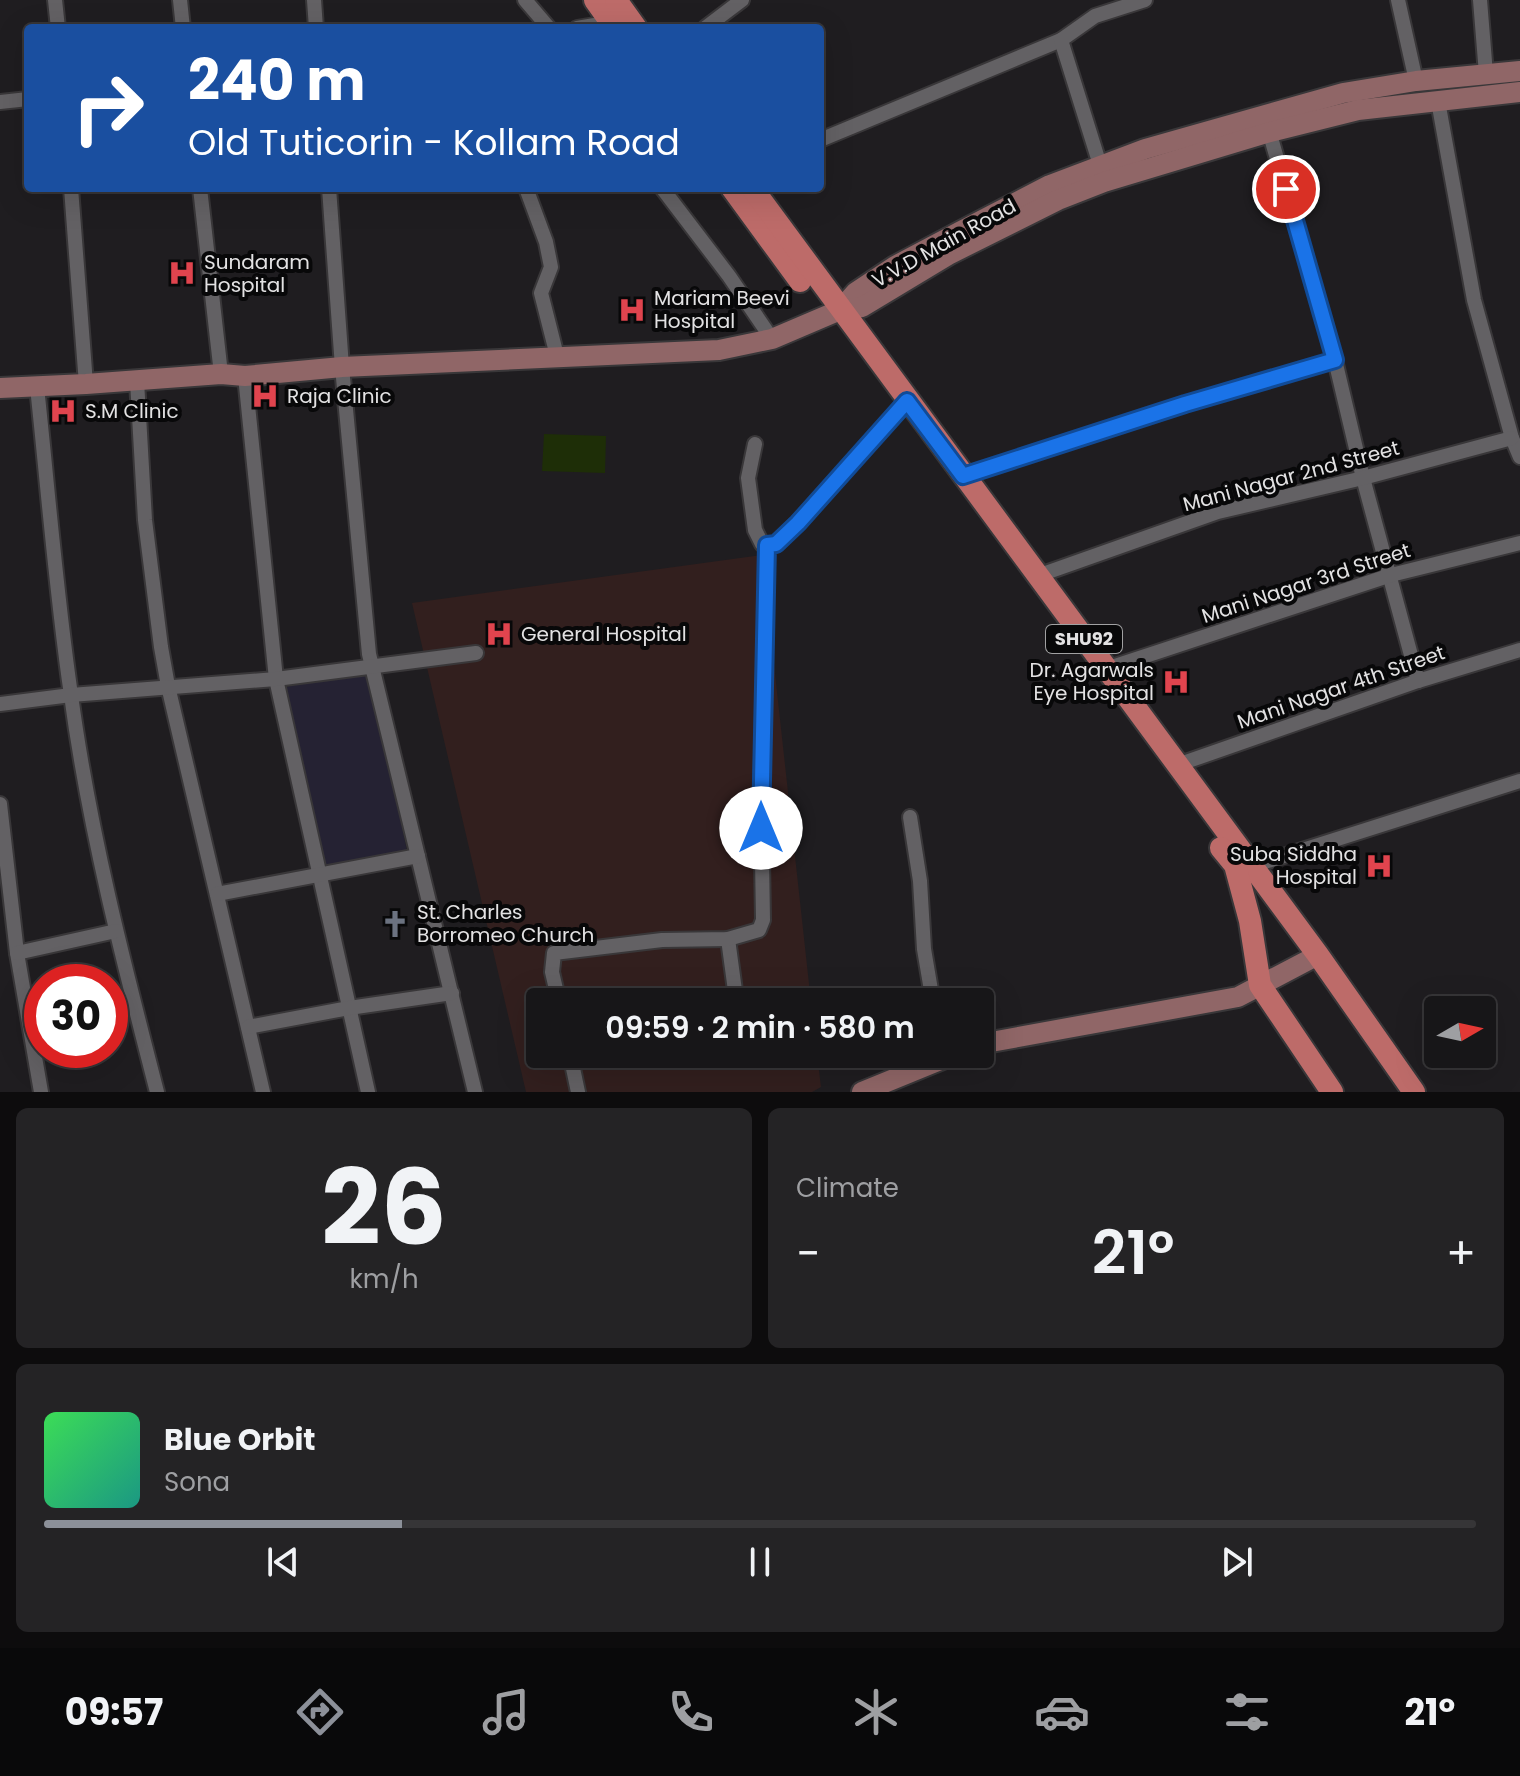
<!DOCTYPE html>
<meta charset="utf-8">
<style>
:root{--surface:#171618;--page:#242325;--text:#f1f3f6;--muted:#9e9fa2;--line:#363537;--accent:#8c9099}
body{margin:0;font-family:Poppins,sans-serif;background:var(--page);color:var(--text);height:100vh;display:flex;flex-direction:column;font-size:30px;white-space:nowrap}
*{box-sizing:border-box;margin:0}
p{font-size:26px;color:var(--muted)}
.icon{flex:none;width:44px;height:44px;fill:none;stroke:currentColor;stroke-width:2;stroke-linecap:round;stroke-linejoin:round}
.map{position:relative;height:1092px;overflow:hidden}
.panel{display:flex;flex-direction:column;gap:16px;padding:16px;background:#0d0c0d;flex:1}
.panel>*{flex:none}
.banner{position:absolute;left:24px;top:24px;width:800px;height:168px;border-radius:8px;box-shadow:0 8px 32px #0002,0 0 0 2px var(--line);background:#1a4fa0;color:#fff;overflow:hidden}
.needle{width:52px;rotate:81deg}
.controls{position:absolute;left:1424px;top:996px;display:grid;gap:16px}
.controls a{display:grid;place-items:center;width:72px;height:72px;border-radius:8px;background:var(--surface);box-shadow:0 8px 32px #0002,0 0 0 2px var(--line);font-size:40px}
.speed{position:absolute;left:24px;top:964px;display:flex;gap:16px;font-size:40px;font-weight:700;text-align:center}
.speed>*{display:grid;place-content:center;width:104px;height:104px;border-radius:50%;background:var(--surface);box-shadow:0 8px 32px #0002,0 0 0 2px var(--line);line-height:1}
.speed .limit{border:12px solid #d22;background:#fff;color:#111}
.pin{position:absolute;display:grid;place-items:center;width:68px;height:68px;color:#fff;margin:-34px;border:4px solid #fff;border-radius:50%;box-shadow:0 2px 8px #0007}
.me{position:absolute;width:88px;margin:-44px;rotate:0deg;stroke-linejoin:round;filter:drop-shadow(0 0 6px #0008)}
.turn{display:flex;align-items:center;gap:28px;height:168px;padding:0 32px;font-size:36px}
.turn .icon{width:104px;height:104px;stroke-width:2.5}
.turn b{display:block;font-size:56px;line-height:68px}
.big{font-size:60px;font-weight:600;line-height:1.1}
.panel .card{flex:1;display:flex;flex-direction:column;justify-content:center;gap:12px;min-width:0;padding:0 28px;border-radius:12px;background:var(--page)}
.panel .dial{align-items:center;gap:0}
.dial b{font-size:104px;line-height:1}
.song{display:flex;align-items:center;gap:24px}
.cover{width:96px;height:96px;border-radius:12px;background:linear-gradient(135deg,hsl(130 70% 55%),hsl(170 70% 35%))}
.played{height:8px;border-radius:4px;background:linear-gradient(90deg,var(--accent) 25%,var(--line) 25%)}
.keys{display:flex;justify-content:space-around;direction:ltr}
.heat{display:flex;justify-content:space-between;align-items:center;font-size:44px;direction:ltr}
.panel .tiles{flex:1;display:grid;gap:16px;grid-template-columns:1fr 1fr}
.card:last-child{grid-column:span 2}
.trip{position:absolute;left:526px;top:988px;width:468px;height:80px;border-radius:8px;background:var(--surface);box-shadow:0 8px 32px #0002,0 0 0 2px var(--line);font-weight:600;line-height:80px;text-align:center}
.tab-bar{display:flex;height:128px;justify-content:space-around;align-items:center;background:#09090a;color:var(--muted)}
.tab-bar .icon{width:56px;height:56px}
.tab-bar .current{color:var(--accent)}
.tab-bar b{font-size:36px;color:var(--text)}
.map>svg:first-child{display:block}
</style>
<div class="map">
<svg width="1520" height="1092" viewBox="0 0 1520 1092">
<rect width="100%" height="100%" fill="#1f1d20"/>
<path fill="#252233" d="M 369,670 L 407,851 L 323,868 L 286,687 Z"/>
<path fill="#321f1e" d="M 762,555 L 811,1002 L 540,1002 L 540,1054 L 817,1054 L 821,1087 L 812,1092 L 526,1092 L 412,603 Z"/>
<path fill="#1e2e07" d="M 544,434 L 606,436 L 605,473 L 542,471 Z"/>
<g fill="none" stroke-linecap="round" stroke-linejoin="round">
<g stroke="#393739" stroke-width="18">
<g id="street">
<path d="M 55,0 L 58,28"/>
<path d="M 180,0 L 183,28"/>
<path d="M 314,0 L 316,28"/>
<path d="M 525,0 L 549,28"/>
<path d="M 1398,0 L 1416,81"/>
<path d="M 1480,0 L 1486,74"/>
<path d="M 577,28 L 618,21"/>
<path d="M 705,28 L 742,0"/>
<path d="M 1438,101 L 1474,300 L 1512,438 L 1520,457"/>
<path d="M 0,102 L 28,99"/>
<path d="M 1267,124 L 1335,360 L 1363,478 L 1418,681"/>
<path d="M 820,140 L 1061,40"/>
<path d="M 1100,165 L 1061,40 L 1095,16 L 1145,0"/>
<path d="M 71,188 L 86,384"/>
<path d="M 200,188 L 221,374"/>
<path d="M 329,188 L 342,367 L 369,654 L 475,1092"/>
<path d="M 526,188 L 546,242 L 551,267 L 541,293 L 557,356"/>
<path d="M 662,188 L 729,276 L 772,339"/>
<path d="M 245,376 L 276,679 L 368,1092"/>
<path d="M 137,381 L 145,520 L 161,647 L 168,686 L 263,1092"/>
<path d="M 37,387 C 48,489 56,593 71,695 C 89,829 123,961 157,1092"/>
<path d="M 755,444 L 748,478 L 755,530 L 762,544 L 767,545 L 776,544 L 811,509 L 907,401"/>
<path d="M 963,476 L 1185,404 L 1335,360"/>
<path d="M 1037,576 L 1218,512 L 1363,478 L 1512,438"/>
<path d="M 1106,669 L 1391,575 L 1520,543"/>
<path d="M 0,704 L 71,695 L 276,679 L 476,653"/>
<path d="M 1177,765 L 1418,681 L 1520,650"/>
<path d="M 0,804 L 17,953 L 41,1092"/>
<path d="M 910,817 L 920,881 L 924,949 L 933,1002"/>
<path d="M 1252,866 L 1520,781"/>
<path d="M 217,894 L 418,856"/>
<path d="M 728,939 L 736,998"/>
<path d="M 17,953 L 116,931"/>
<path d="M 559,1002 L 552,972 L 554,953 L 662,940 L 728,939 L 759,930 L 763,920 L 761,797 L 767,545"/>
<path d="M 248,1027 L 349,1008 L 452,993"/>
<path d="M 570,1054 L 578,1092"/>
</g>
</g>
<g stroke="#393739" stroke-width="24">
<g id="secondary">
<path d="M 840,310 L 856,292 L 895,266 L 961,231 L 1050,185 L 1145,149 L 1343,93 L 1416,81 L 1520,71"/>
<path d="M 0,388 L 86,384 L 221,374 L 245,376 L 342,367 L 719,350 L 772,339 L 840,310 L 862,307 L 950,254 L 1058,200 L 1104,182 L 1270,132 L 1358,110 L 1520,92"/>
<path d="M 980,1044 L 1238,997 L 1318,955"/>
<path d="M 862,1092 L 955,1054"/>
</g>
</g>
<g stroke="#393739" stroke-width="26">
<g id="primary">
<path d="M 595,0 L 615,28"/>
<path d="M 616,0 L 636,28"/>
<path d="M 732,188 L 800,281"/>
<path d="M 752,188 L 1318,955 L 1414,1092"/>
<path d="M 1221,848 L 1235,865 L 1250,921 L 1260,985 L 1332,1092"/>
</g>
</g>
<use href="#street" stroke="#636164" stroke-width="14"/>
<use href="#secondary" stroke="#906667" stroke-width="20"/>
<use href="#primary" stroke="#bd6b69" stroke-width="22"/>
</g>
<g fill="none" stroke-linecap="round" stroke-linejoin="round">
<g stroke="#114b97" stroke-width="20">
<path id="route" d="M 761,828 L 767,545 L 776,544 L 798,523 L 907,401 L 963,476 L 1185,404 L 1335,360 L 1286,189"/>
</g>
<use href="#route" stroke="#1a73e8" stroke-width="14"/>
</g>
<defs>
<g id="hospital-bare" transform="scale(2.16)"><path d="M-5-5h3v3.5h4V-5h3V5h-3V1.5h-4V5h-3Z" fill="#e0444e" stroke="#080809" stroke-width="2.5" paint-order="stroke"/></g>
<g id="church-bare" transform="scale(2.16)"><path d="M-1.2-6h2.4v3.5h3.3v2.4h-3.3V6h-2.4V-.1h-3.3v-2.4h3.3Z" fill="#6b7280" stroke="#080809" stroke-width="2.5" paint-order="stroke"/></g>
</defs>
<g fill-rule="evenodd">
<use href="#hospital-bare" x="182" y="273"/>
<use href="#hospital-bare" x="632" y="310"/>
<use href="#hospital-bare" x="265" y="396"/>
<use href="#hospital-bare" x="63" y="411"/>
<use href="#hospital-bare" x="499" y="634"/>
<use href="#hospital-bare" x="1176" y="682"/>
<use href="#hospital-bare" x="1379" y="866"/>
<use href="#church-bare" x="395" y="924"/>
</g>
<g text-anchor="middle" stroke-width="8" stroke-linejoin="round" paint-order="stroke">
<rect fill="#080809" stroke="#a1a1a2" stroke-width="2" x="1046" y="625" width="76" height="28" rx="6"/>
<g font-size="18" font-weight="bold" fill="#e3e2e3">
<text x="1084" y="645">SHU92</text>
</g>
<g font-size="20" fill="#e3e2e3" stroke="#080809">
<text transform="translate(944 243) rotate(-29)" y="7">V.V.D Main Road</text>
<text transform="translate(1291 476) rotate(-15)" y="7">Mani Nagar 2nd Street</text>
<text transform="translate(1306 583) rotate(-18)" y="7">Mani Nagar 3rd Street</text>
<text transform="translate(1341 687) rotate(-19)" y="7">Mani Nagar 4th Street</text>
</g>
<g font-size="20" fill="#e3e2e3" stroke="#080809" text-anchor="start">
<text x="204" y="269">Sundaram<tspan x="204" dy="23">Hospital</tspan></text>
<text x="654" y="305">Mariam Beevi<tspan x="654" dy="23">Hospital</tspan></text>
<text x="287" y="403">Raja Clinic</text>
<text x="85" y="418">S.M Clinic</text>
<text x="521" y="641">General Hospital</text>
<text x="1154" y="677" text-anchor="end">Dr. Agarwals<tspan x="1154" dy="23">Eye Hospital</tspan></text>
<text x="1357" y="861" text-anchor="end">Suba Siddha<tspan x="1357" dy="23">Hospital</tspan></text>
<text x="417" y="919">St. Charles<tspan x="417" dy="23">Borromeo Church</tspan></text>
</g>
</g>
</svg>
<div class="controls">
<a><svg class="needle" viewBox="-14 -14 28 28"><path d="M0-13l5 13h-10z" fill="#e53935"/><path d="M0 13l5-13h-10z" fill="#9e9fa2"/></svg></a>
</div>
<div class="speed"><div class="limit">30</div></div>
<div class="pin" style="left:1286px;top:189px;background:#d93025"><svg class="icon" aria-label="arrive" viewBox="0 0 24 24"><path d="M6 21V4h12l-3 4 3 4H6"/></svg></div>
<svg class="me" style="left:761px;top:828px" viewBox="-20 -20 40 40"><circle r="19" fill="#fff"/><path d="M0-13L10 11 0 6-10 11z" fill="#1a73e8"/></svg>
<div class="trip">09:59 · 2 min · 580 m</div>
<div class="banner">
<div class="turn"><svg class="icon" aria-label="right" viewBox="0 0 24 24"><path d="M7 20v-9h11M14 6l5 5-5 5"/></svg><div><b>240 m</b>Old Tuticorin - Kollam Road</div></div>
</div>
</div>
<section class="panel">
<div class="tiles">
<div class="card dial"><b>26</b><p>km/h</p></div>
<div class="card"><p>Climate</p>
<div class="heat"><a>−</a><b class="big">21°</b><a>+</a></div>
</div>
<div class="card">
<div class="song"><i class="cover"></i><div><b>Blue Orbit</b><p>Sona</p></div></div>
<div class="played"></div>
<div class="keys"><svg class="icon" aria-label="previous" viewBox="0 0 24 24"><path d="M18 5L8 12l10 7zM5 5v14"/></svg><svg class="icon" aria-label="pause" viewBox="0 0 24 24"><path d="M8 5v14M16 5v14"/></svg><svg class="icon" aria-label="next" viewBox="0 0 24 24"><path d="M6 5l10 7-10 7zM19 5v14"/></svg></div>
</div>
</div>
</section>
<nav class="tab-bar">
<b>09:57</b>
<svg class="icon current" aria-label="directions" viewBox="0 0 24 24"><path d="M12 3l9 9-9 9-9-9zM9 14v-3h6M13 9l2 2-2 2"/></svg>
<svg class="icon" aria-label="music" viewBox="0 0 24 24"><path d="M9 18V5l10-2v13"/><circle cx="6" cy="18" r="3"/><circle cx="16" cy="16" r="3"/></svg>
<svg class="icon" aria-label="phone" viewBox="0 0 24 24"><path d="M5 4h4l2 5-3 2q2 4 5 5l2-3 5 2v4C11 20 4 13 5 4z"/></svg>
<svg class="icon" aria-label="climate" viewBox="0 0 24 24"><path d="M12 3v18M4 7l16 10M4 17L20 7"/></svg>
<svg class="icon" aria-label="car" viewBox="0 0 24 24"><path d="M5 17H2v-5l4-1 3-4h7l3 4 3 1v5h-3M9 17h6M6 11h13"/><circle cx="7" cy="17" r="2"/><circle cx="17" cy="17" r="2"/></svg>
<svg class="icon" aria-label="filters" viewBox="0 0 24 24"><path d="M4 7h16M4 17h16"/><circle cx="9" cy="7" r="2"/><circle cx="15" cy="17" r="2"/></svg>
<b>21°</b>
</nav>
